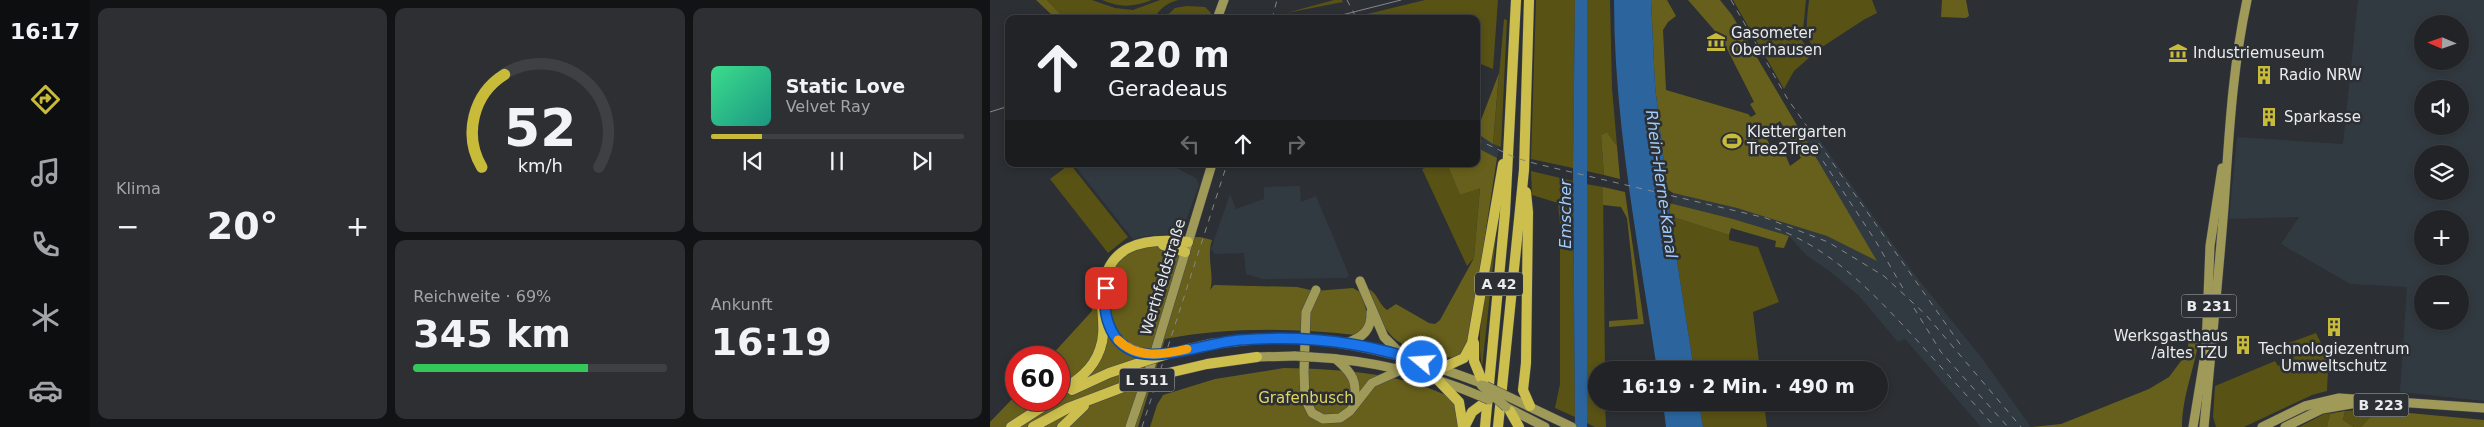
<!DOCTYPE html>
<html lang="de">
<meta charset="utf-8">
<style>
:root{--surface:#212326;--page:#2d2f32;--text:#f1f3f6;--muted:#a2a4a7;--line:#3e4043;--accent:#c9bb3a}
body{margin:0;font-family:"DejaVu Sans",sans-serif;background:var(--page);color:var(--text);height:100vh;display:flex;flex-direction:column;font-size:19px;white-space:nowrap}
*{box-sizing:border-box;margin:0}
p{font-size:16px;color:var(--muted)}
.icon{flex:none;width:28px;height:28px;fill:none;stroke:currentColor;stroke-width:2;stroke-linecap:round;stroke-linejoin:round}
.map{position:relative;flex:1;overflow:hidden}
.drawer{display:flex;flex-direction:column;gap:8px;padding:8px;background:#121315;width:900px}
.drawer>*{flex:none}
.hud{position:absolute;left:15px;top:15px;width:475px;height:152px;border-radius:10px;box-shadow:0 2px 8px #0003,0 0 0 1px var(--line);background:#212326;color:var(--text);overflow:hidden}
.needle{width:32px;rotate:272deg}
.controls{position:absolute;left:1424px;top:15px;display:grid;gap:10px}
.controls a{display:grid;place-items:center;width:55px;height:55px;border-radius:50%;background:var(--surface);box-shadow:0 2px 8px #0003,0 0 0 1px var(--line);font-size:25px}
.speed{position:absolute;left:15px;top:346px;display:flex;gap:10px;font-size:25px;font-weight:700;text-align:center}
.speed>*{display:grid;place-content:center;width:65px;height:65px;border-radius:50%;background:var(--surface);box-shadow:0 2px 8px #0003,0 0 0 1px var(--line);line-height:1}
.speed .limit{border:8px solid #d22;background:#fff;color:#111}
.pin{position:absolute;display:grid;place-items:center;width:42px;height:42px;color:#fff;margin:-21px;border-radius:10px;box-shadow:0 2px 8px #0006}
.me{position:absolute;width:55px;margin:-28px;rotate:288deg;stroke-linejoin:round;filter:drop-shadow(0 0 4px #0008)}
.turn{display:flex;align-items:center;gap:18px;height:105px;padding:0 20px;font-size:22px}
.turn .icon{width:65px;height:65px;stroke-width:2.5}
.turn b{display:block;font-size:35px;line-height:42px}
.lanes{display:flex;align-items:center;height:48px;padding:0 20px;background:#0003;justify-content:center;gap:25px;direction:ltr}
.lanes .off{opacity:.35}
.big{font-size:38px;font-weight:800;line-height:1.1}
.drawer .card{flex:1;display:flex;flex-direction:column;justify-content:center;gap:8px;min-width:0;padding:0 18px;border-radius:10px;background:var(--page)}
.drawer .dial{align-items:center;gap:0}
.dial svg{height:130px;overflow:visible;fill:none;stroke:var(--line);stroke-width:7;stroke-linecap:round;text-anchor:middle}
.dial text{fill:var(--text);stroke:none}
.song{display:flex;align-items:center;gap:15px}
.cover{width:60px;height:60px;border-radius:8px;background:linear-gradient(135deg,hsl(150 70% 55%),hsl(170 70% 35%))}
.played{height:5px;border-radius:2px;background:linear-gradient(90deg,var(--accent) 20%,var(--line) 20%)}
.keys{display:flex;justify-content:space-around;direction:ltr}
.heat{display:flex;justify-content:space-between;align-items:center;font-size:28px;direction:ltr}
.charge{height:8px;border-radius:4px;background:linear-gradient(90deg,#34c759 69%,var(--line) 0)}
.drawer .tiles{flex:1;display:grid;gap:8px;grid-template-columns:repeat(3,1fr)}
.card:first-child{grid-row:span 2}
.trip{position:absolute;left:598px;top:361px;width:300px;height:50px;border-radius:25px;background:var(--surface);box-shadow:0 2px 8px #0003,0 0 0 1px var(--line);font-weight:800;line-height:50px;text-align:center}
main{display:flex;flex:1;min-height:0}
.dock{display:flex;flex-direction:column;width:90px;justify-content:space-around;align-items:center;background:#0d0e0f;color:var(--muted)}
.dock .icon{width:35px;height:35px}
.dock .active{color:var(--accent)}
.dock b{font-size:22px;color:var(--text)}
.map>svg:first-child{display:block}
</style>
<main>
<nav class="dock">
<b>16:17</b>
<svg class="icon active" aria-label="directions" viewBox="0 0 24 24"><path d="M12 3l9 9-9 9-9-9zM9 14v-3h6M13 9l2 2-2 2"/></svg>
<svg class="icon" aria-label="music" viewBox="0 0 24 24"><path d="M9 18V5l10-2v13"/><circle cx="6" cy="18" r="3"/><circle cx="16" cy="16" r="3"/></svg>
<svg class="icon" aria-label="phone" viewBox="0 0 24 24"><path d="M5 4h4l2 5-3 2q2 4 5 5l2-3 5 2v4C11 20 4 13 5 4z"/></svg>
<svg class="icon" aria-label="climate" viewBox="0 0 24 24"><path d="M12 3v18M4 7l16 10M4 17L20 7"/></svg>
<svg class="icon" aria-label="car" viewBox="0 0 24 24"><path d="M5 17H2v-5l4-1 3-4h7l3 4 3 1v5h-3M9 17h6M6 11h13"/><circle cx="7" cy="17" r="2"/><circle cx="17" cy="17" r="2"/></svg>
</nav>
<section class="drawer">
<div class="tiles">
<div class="card"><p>Klima</p>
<div class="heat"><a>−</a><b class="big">20°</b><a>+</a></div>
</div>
<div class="card dial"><svg viewBox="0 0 100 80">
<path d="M14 69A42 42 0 1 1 86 69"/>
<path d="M14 69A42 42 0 0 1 28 12" stroke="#c9bb3a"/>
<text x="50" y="56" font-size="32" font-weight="700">52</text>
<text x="50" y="72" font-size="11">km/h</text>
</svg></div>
<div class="card">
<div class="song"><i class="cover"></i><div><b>Static Love</b><p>Velvet Ray</p></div></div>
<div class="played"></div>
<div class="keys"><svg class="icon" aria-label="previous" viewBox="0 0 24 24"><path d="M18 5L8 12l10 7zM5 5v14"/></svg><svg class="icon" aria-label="pause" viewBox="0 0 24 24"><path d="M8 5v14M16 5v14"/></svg><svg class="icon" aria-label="next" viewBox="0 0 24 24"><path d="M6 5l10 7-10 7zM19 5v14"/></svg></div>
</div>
<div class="card"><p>Reichweite · 69%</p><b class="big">345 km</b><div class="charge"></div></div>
<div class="card"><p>Ankunft</p><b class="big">16:19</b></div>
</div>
</section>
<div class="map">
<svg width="1494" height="427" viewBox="0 0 1494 427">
<rect width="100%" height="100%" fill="#2c2f33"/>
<g fill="#323a41" fill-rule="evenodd">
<path d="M 1368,0 L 1494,0 L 1494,401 L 1410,392 L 1417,287 L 1360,284 L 1291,244 L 1309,217 L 1239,219 L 1247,137 L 1353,144 ZM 1432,24 L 1470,24 L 1470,61 L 1432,61 ZM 1432,89 L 1470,89 L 1470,126 L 1432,126 ZM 1432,154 L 1470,154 L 1470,191 L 1432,191 ZM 1432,219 L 1470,219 L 1470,256 L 1432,256 ZM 1432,284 L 1470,284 L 1470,321 L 1432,321 Z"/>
<path d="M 822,129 L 924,274 L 991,357 L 1041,427 L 991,427 L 915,339 L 908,342 L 869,296 L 842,273 L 816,255 L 799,236 L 743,219 L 682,204 L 683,193 L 747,208 L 837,236 L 886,260 L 812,137 Z"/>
<path d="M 486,135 L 509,146 L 507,158 L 486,147 Z"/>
<path d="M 88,164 L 179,164 L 206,178 L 209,185 L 194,226 L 189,234 L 156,236 L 143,239 L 85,166 Z"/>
<path d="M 310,186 L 311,202 L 326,196 L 359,275 L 357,278 L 272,279 L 256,274 L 254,253 L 225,254 L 221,249 L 240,194 L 246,209 L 274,199 L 274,187 Z"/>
</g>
<g fill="#595215">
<path d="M 57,0 L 102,0 L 125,8 L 143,10 L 170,0 L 188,0 C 177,3 170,8 164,19 L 75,19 Z"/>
<path d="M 112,0 L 162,0 C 143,7 130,8 112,0 Z"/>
<path d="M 344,0 L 352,0 L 353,2 L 296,13 Z"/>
<path d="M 435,0 L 508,0 L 503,69 L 486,62 L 486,19 L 375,19 L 373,15 Z"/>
<path d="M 546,0 L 585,0 L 583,168 L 541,159 Z"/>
<path d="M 597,0 L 620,0 L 622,88 L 627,146 L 617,132 L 611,135 L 614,175 L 596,171 Z"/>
<path d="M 743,0 L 816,0 L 813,31 L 809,35 L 819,52 L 820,57 L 804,71 L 794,89 Z"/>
<path d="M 819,0 L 882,0 L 887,13 L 875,19 L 829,49 C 811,44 818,14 819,0 Z"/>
<path d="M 197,6 L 215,7 L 221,13 L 219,19 L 173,19 L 185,8 Z"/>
<path d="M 514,19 L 517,20 L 511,147 L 503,144 Z"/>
<path d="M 80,164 L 138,237 L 118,253 L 60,179 Z"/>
<path d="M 447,164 L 457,164 L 470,195 L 490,187 L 484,258 L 477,266 L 432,169 Z"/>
<path d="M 541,171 L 583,181 L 585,417 L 565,408 L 570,384 L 570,224 L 568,203 L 542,195 Z"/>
<path d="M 596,184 L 613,187 L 615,370 L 606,370 L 606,402 L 615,403 L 616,427 L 605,427 L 597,423 Z"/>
<path d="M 680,216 L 739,235 L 739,240 L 768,247 L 789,302 L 763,312 L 770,370 L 704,370 Z"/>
<path d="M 506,238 L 492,368 C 485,328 497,285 503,246 Z"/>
<path d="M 1326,333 L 1333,347 L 1338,370 L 1337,391 L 1322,395 L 1254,427 L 1226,427 L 1223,417 L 1225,386 L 1285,361 L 1288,366 L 1304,358 L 1296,344 Z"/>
<path d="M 709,403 L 774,403 L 777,427 L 713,427 Z"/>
<path d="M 1372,409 L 1387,410 L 1371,427 L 1364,427 L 1353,420 L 1355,412 L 1340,414 L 1337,427 L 1309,427 L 1334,414 Z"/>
</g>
<g fill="#67601c" fill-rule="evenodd">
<path d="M 46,0 L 57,0 L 75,19 L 66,19 Z"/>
<path d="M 661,0 L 677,0 L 686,16 L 678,22 L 673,30 L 676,90 L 758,114 L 761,117 L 766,114 L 760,104 L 764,102 L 732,39 L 698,0 L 730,0 L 742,15 L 887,261 L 837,236 L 747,208 L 683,193 L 677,189 L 665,86 ZM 790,121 L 811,158 L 800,166 L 794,151 L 784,154 L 774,133 Z"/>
<path d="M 952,0 L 976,0 L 979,16 L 976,18 L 951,17 Z"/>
<path d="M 509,73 L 503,144 L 486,133 Z"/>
<path d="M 617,132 L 627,146 L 630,179 L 614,175 L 611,135 Z"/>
<path d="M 486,147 L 507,158 L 479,340 L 468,357 C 458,359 447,355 438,353 C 394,342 395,328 379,289 C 388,294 389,305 397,310 L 406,304 L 439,323 L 445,324 L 450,320 L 484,258 L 490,188 L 470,195 L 457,164 L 486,164 Z"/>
<path d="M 613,187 L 635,192 L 654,324 L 619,327 L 619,321 L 648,319 L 637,218 L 631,207 L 613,205 Z"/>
<path d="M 679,203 L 743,219 L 796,235 L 799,236 L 794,248 L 785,247 L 786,241 L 741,228 L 739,235 L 680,216 Z"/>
<path d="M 210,237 L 222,240 C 216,257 225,277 220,290 L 224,285 L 307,287 L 325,291 L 363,288 L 370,292 C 376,309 385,326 365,335 C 302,328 237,327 175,339 L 148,427 L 0,427 L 0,422 L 26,395 L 26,400 L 69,400 L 69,358 L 60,357 L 102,311 L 99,282 L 111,273 L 120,258 L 130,248 L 160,239 Z"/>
<path d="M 1210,331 C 1207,363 1192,394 1192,427 L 1042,427 L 1071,424 L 1159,389 L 1179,377 L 1197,353 L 1199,340 Z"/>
<path d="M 294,368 C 352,369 414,373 466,400 L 469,427 L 160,427 L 167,405 L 173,395 L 225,379 Z"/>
<path d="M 1387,410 L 1494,420 L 1494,427 L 1371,427 Z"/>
<path d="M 1355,411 L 1353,420 L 1364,427 L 1337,427 L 1340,414 Z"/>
</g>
<g fill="#2c659e">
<path d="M 585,0 L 597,0 L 597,427 L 585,427 L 583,168 Z"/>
<path d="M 624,0 L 661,0 L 665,86 L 680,216 L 704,370 L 667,370 C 649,247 624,124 624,0 Z"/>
<path d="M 673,403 L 709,403 L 713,427 L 676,427 Z"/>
</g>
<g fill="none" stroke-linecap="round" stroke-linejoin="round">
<g stroke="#484a4d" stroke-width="10">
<g id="primary">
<path d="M 227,19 L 234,0"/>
<path d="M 370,281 L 394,337 L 411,354"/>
<path d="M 326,290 L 316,312 L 314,372 L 315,399 L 322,413 L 333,419 L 350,418 L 360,411 L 382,383 L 411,370"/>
<path d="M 267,339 L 307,339"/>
<path d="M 322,340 C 382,346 435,362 491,383"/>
<path d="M 356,343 C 372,338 382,330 381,312"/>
<path d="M 267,357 L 305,356"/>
<path d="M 321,357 C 379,360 436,373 490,396"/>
<path d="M 346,359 C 362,373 368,381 364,403"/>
<path d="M 521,398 L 582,427"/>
<path d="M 516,407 L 555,427"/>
<path d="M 140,427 L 161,365 L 222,164"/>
<path d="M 1203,427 L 1216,348 L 1220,246 L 1232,168"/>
<path d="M 1214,427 C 1221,354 1228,281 1234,207 C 1239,137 1242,70 1257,0"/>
<path d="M 1272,427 L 1315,406 L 1349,398 L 1494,408"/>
<path d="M 1295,427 L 1332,409 L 1367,403"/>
</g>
</g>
<g stroke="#484a4d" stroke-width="11">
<g id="motorway">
<path d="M 536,192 L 538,212 L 536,363 L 533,390 L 540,406"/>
<path d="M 173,245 L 195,252"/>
<path d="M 117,317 C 123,339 135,350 157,354"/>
<path d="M 484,343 L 484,361 L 491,378"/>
<path d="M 181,353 L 220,344 L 267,339"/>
<path d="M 452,368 L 474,358 L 482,343 L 513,164"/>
<path d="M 174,374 L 217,364 L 267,357"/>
<path d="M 447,379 L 469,402 L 473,427"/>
<path d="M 82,390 L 119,373 L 155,361"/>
<path d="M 69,392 C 87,381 103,370 110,349 C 116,333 112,317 112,300 C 113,244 153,237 198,242"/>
<path d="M 520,411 L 529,427"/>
<path d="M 475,426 L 482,412 L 494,403"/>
<path d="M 21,427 L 63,400"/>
<path d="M 43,427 L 78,408 L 149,381"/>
<path d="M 72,427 L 94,406"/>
<path d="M 495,427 L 515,213 L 526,0"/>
<path d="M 508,427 L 534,170 L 539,0"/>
</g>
</g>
<use href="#primary" stroke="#a09a58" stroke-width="9"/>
<use href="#motorway" stroke="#ccbf4e" stroke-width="10"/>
<g stroke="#85888b" stroke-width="1">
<path d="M 336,19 L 411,0"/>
<path d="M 0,112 L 19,106"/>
</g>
<g stroke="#85888b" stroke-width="1" stroke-dasharray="6 6" stroke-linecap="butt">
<path d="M 357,0 L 367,19"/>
<path d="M 741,0 L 797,98 L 972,347"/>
<path d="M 282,19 L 287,0"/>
<path d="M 486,139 L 526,158 L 547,164 L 776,218 L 838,242 L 894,276 L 936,315 L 1031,427"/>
<path d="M 833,161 L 885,240 L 914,290"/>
<path d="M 785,228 C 843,250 883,293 924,337 C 951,367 978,397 1005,427"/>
<path d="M 924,308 L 951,352 L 1018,427"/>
<path d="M 152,427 L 237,164"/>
</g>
<g stroke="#484a4d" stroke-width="10" stroke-linecap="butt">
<g id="primary-bridge">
<path d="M 307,339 L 322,340"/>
<path d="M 305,356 L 321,357"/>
<path d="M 491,385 L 516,407"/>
<path d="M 496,386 L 521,398"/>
<path d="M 490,396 L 499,400"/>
</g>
</g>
<g stroke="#484a4d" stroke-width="11" stroke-linecap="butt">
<g id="motorway-bridge">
<path d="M 155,361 L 181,353"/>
<path d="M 149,381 L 174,374"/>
</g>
</g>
<use href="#primary-bridge" stroke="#a09a58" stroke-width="9"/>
<use href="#motorway-bridge" stroke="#ccbf4e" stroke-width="10"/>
</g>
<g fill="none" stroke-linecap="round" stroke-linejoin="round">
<g stroke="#114b97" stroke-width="12">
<path id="route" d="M 116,288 C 112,313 119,342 145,352 C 173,361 220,342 250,340 C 311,335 374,342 432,362"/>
</g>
<use href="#route" stroke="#1a73e8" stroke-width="9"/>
<path stroke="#f59e0b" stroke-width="9" d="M 128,340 C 147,359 173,355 197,349"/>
</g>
<defs>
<g id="museum-bare" transform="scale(1.5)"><path d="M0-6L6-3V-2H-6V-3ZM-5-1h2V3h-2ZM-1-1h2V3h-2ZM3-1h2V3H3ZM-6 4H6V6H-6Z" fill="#c9bb3a" stroke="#2c2f33" stroke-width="2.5" paint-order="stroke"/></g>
<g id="building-bare" transform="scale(1.5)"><path d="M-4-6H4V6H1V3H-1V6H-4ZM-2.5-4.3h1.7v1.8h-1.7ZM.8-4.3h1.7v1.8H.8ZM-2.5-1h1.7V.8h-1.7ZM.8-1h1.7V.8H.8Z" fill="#c9bb3a" stroke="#2c2f33" stroke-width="2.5" paint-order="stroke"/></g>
<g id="stadium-bare" transform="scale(1.5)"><path d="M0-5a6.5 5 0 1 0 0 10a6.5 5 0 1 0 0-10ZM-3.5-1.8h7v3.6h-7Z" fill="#c9bb3a" stroke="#2c2f33" stroke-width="2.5" paint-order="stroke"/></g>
</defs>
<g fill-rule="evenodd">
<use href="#museum-bare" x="726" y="42"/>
<use href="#museum-bare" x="1188" y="53"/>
<use href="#building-bare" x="1274" y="75"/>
<use href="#building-bare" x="1279" y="117"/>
<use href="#stadium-bare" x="742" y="141"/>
<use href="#building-bare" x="1344" y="327"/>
<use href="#building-bare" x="1253" y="345"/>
</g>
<g text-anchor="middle" stroke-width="5" stroke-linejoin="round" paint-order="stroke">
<g fill="#2c2f33" stroke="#b0b3b5" stroke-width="1">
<rect x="485" y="272.5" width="48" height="23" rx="4"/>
<rect x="1191.5" y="294.5" width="55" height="23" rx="4"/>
<rect x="129.5" y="368.5" width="55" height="23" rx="4"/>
<rect x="1363.5" y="393.5" width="55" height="23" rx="4"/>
</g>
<g font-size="14" font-weight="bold" fill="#e9ebed">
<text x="509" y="289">A 42</text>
<text x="1219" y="311">B 231</text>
<text x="157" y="385">L 511</text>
<text x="1391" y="410">B 223</text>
</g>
<g font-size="15" fill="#e9ebed" stroke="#2c2f33" text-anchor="start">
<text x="741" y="38">Gasometer<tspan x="741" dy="17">Oberhausen</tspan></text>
<text x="1203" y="58">Industriemuseum</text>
<text x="1289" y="80">Radio NRW</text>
<text x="1294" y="122">Sparkasse</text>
<text x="757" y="137">Klettergarten<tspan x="757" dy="17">Tree2Tree</tspan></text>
<text x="1238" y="341" text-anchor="end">Werksgasthaus<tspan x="1238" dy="17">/altes TZU</tspan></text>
<text x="1344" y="354" text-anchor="middle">Technologiezentrum<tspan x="1344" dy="17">Umweltschutz</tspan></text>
</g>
<g font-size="15" fill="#e9ebed" stroke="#2c2f33">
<text transform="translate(173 277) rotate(-73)" y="5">Werthfeldstraße</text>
</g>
<g font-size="15" fill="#e3d660" stroke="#2c2f33">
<text x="316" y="403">Grafenbusch</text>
</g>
<g font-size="16" font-style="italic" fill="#a0ccfd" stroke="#2c2f33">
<text transform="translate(672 184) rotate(82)" y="6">Rhein-Herne-Kanal</text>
<text transform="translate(575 214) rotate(-90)" y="6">Emscher</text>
</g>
</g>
</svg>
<div class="controls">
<a><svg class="needle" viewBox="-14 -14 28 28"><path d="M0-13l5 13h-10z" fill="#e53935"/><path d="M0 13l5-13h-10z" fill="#a2a4a7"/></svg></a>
<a><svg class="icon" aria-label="sound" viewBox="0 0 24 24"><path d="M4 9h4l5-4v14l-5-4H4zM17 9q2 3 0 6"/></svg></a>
<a><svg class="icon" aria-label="layers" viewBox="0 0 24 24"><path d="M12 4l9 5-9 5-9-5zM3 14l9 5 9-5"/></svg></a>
<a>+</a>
<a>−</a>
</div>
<div class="speed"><div class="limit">60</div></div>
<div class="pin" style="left:116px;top:288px;background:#d93025"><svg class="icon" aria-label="arrive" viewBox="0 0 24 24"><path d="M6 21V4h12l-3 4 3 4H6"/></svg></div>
<svg class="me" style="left:432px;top:362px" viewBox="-20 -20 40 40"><circle r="17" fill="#1a73e8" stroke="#fff" stroke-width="3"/><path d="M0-11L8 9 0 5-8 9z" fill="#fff"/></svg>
<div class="trip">16:19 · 2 Min. · 490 m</div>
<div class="hud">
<div class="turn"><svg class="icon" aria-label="ahead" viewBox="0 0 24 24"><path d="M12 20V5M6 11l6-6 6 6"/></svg><div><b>220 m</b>Geradeaus</div></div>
<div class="lanes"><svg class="icon off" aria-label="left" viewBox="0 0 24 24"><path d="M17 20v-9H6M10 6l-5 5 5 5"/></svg><svg class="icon" aria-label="ahead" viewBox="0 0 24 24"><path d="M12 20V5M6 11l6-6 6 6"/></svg><svg class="icon off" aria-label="right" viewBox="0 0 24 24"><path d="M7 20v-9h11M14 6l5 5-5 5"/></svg></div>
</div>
</div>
</main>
